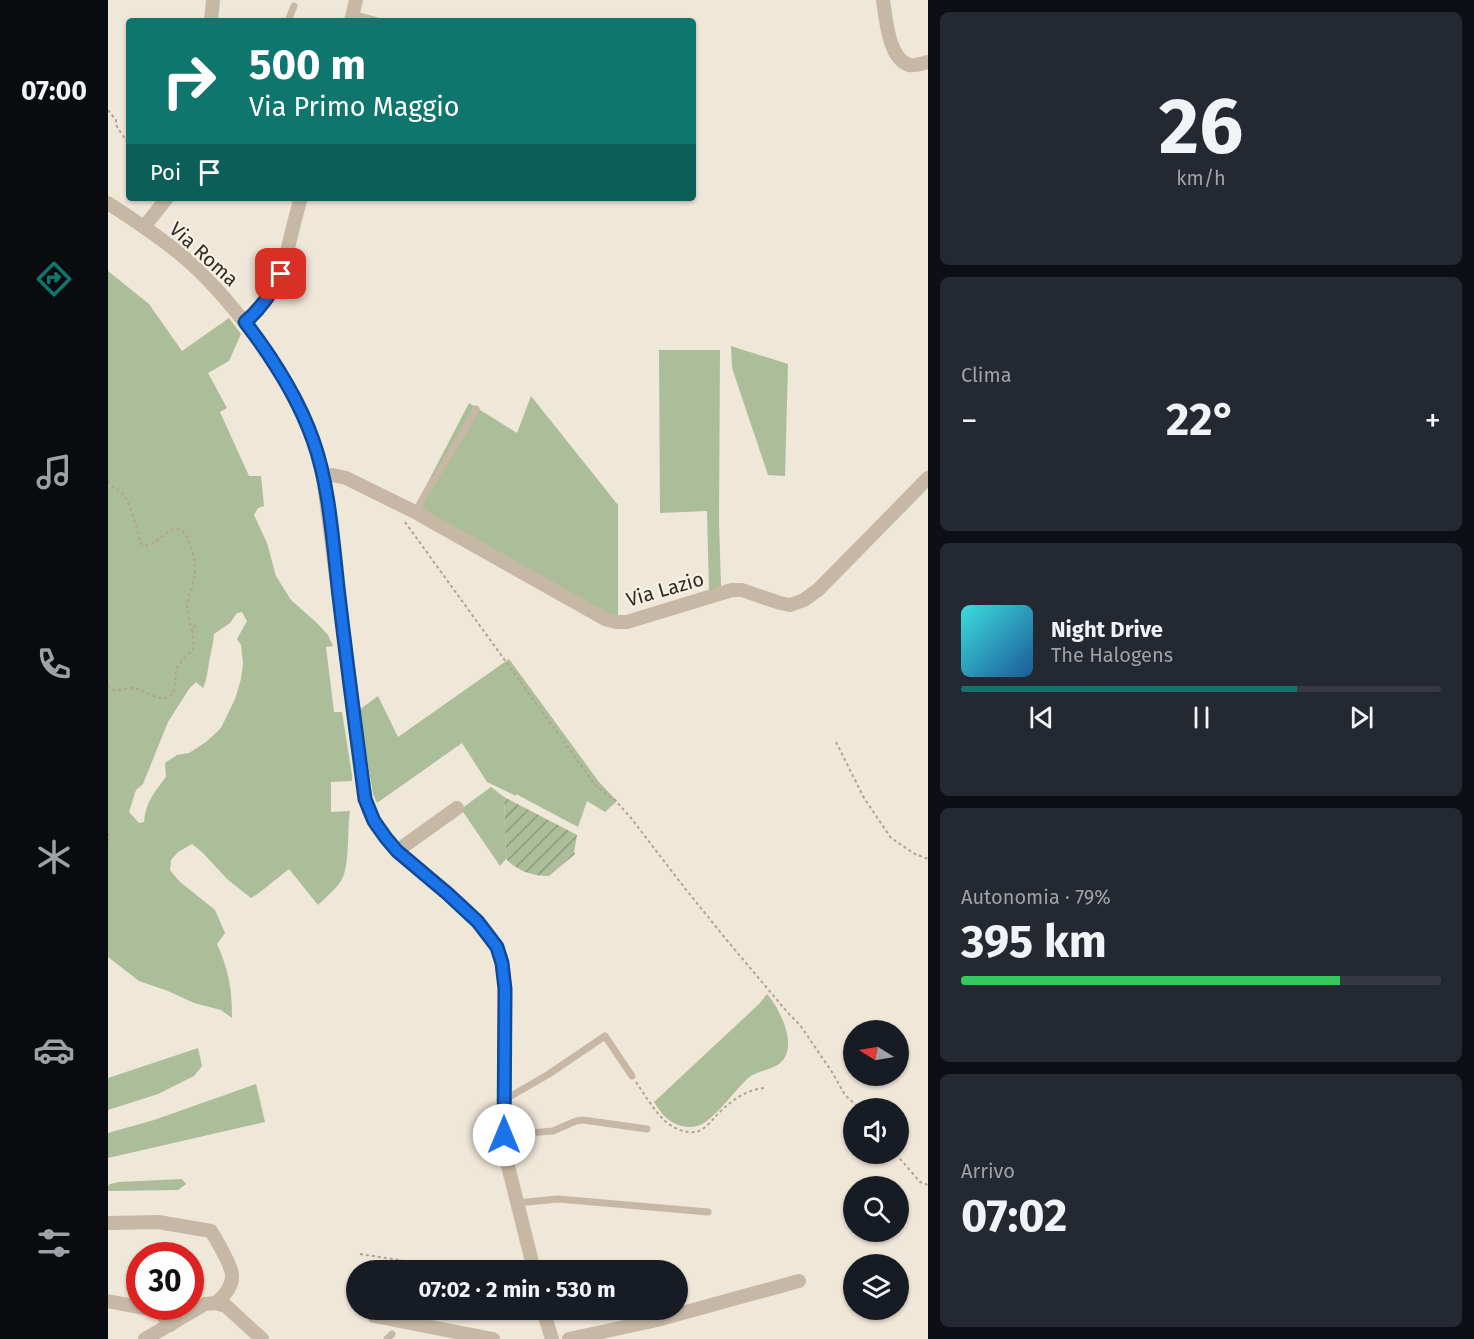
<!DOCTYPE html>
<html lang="it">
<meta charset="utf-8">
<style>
:root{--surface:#171b24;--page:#242831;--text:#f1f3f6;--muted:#9ea1a6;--line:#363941;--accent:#0f766e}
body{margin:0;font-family:"Fira Sans",sans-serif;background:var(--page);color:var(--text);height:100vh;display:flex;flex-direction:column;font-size:22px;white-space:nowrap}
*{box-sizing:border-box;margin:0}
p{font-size:20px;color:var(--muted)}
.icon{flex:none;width:33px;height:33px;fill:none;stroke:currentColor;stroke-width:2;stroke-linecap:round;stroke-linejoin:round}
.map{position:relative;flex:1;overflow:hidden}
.details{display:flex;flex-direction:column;gap:12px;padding:12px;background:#0d0f14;width:546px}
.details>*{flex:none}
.banner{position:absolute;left:18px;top:18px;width:570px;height:183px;border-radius:6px;box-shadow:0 2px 4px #0004;background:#0f766e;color:#fff;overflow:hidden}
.needle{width:39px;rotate:281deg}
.tools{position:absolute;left:735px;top:1020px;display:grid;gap:12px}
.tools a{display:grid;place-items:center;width:66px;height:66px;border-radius:50%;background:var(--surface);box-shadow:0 2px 4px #0004;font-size:30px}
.speed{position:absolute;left:18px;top:1242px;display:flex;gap:12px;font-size:30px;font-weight:700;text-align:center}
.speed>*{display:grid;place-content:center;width:78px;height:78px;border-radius:50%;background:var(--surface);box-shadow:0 2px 4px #0004;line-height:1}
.speed .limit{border:9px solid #d22;background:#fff;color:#111}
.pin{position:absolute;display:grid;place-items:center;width:51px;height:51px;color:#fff;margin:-26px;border-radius:12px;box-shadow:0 3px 9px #0006}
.me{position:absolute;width:66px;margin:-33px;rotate:0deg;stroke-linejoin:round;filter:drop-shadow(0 0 4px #0008)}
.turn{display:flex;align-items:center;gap:21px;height:126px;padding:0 24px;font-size:27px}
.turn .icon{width:78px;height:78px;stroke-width:2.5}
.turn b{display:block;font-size:42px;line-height:51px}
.then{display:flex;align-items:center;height:57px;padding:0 24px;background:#0003;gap:12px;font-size:22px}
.big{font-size:45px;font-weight:700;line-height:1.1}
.details .widget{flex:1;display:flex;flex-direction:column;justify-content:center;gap:9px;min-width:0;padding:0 21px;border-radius:9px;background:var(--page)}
.details .dial{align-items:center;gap:0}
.dial b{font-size:78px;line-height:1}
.song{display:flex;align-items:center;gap:18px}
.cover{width:72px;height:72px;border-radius:9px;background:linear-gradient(135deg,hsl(180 70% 55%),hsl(210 70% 35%))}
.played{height:6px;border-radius:3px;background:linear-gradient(90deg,var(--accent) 70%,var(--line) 70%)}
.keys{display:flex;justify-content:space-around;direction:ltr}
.heat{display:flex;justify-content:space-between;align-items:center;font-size:33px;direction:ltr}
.charge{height:9px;border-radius:4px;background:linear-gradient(90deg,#34c759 79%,var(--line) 0)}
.trip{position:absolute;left:238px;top:1260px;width:342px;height:60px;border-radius:30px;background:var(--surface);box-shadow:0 2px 4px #0004;font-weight:700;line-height:60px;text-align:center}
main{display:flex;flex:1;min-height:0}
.dock{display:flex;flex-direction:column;width:108px;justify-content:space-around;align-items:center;background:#090b0e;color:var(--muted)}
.dock .icon{width:42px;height:42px}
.dock .selected{color:var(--accent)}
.dock b{font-size:27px;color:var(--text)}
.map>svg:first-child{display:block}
</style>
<main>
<nav class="dock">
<b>07:00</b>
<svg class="icon selected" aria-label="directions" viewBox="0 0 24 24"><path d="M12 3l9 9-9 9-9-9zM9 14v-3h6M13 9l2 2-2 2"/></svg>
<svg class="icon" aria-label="music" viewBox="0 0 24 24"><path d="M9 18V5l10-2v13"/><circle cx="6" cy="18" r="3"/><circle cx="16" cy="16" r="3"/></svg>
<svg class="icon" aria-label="phone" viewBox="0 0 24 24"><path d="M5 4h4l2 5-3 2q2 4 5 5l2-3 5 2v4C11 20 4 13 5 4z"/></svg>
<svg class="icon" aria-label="climate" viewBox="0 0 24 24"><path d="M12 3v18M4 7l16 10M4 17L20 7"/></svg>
<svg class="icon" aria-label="car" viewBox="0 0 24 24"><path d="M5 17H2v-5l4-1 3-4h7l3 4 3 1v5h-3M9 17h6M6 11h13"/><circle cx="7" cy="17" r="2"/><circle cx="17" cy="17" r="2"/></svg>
<svg class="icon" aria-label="filters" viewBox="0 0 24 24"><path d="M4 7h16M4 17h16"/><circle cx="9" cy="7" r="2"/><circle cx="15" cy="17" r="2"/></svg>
</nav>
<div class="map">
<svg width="820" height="1339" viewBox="0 0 820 1339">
<defs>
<pattern id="garden-furrows" width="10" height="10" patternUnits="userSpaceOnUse" patternTransform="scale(1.5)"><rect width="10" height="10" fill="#acbd99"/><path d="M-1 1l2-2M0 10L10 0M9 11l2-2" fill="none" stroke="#8d9a7d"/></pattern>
</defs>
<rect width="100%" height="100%" fill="#efe7d8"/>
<g fill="#acbd99" fill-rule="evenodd">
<path d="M 0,271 L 41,304 L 74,351 L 121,318 L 133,334 L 121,361 L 100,373 L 119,408 L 112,412 L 141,476 L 153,476 L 156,506 L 150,508 L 146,515 L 159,543 L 168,576 L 183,600 L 209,623 L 220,635 L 225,646 L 218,647 L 226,712 L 234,712 L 244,775 L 244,781 L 223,782 L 223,812 L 242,811 C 239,829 242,868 233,881 C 227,890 218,897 210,905 L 181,869 L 151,893 L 143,898 L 119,879 L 95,853 L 84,844 L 70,852 L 63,860 L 62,870 L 71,881 L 107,910 L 117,933 L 109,944 C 121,971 124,989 124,1018 L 113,1010 L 86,1003 L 60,991 L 31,981 L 0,957 ZM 134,612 L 139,621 L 129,639 L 133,645 L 135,663 L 133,679 L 127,699 L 113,728 L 98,742 L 81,753 L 69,755 L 57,763 L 58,777 C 47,791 37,803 36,822 L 31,823 L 21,812 L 28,790 L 35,784 L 60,722 L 81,689 L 88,682 L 95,688 C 98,682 99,675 100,669 C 102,655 105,647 106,634 L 122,623 L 129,613 Z"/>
<path d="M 623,346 L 680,364 L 677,476 L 660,475 L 624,368 Z"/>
<path d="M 551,350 L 612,350 L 611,523 L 613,586 L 601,591 L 599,511 L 552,513 Z"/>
<path d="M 423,396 L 510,505 L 510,617 L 495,615 L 306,509 L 361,403 L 409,433 Z"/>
<path d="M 401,659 L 491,782 L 509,801 L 497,812 L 479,801 L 470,827 L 408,794 L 408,796 L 379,782 L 354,743 L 269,803 L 265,794 L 251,710 L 270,696 L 290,737 Z"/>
<path d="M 383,787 L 396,797 L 398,859 L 392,866 L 353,809 Z"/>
<path d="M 659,994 C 672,1009 692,1048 671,1064 C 660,1071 647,1071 638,1080 C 626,1092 609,1115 596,1123 C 585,1130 570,1127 561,1120 C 555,1116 550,1108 546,1102 L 651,1004 Z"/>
<path d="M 90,1048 L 94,1066 L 86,1076 L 50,1094 L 0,1110 L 0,1078 Z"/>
<path d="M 148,1084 L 157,1122 L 0,1158 L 0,1133 L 46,1120 Z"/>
<path d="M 74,1179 L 78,1184 L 70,1190 L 0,1191 L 0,1186 L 2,1184 L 11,1182 Z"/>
</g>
<path fill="url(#garden-furrows)" d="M 396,797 L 469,835 L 466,852 L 467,854 L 441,876 C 424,876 410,871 398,859 Z"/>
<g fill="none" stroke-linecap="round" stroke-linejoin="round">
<g stroke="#b2a38f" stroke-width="2" stroke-dasharray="3 3" stroke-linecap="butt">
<path d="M 0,110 L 8,120 L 8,125 L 21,145"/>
<path d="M 0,481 C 6,491 12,488 17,497 C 25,510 28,528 33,543 L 36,546 C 51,544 57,530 67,529 C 74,528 78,535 80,540 C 88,556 89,573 83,590 C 81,596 79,600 79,607 C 79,615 82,622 84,630"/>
<path d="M 297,522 L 487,785 L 499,795 L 507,800 L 523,818 L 572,882 L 617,938 L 680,1013 L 692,1025 L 724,1072 L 737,1095 L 751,1108"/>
<path d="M 0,685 L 6,690 C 13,691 19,688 25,688 C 35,689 48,700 57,698 C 71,696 66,679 68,670 C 71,662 81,655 86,648 L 84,630 L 90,622"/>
<path d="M 728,742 L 756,798 L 783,838 L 807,854 L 820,859"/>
<path d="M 0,833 L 1,835 L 0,843"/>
<path d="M 528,1082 C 537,1095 545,1109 556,1120 C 564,1128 579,1135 591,1131 C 598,1128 603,1121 608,1116 C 621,1102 637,1090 656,1088"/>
<path d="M 788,1154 L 812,1182 L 820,1185"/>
<path d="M 252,1254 L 355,1270"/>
</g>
<g stroke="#c6b8a4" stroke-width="7">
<path d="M 245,14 L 270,21"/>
<path d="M 180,21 L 186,6"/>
<path d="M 307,513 C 325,477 350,445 368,409"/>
<path d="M 396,1100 L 441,1074 L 497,1036 L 524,1076"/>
<path d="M 396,1135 L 445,1131 L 468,1121 L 475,1120 L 539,1129"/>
<path d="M 409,1203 L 450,1199 L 600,1212"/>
<path d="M 279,1339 L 284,1334"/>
</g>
<g stroke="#c6b8a4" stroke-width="14">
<path d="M 775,0 C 778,18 780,58 801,65 C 807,66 814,64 820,62"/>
<path d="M 103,21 L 105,0"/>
<path d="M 243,21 L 248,0"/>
<path d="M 0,203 C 27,221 54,238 78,259 C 110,287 137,321 161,356 C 168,368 176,379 183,391 C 199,417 208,446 215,476 L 254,775 C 256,787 257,800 261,811 C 270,834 289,851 307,866 C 333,888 372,917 388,946 C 402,970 396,1030 396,1059 C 396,1086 397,1113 396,1141 L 397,1154 L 426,1270"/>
<path d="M 36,227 L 59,198"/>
<path d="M 137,322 C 179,288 178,245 193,198"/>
<path d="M 215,476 L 225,475 L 238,478 L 305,511 L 497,619 L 508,622 L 519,622 L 624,590 L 634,590 L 672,603 L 682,605 L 696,600 L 711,589 L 820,478"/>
<path d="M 289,851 L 349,808"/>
<path d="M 0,1223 L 50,1222 L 103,1231 C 109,1241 123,1264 124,1275 C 125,1286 116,1296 108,1303"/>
<path d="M 0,1301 L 41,1309 L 54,1314 L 62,1325"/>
<path d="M 435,1310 L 444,1339"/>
<path d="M 266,1316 L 385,1339"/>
<path d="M 37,1339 L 97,1304 L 108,1303 L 118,1306 L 154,1339"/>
<path d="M 461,1339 L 549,1320 L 691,1281"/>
</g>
</g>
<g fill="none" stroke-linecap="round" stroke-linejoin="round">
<g stroke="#114b97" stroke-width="15">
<path id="route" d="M 173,274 C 164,292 153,309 137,322 C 164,357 190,398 205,440 C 222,487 225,546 231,596 C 239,664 248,732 257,799 L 266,821 L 278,838 L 289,851 L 340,894 L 370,922 L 389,947 L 394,963 L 397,989 L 396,1135"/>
</g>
<use href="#route" stroke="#1a73e8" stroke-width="10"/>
</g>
<g text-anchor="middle" stroke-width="4.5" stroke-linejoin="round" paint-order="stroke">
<g font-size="20" fill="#322b26" stroke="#f7f1e3">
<text transform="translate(96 254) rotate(42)" y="7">Via Roma</text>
<text transform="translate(557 589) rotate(-16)" y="7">Via Lazio</text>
</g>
</g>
</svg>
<div class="tools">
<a><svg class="needle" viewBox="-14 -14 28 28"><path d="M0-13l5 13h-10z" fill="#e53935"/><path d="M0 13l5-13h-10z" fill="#9ea1a6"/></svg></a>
<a><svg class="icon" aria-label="sound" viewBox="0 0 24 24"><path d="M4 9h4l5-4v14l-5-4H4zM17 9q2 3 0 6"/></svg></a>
<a><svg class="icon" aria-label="search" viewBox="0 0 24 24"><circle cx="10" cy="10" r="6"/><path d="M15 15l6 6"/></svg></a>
<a><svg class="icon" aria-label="layers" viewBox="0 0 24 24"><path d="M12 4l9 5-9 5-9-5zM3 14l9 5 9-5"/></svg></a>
</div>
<div class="speed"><div class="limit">30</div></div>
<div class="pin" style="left:173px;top:274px;background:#d93025"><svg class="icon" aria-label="arrive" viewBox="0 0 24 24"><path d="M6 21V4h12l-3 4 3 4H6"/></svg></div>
<svg class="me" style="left:396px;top:1135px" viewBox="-20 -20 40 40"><circle r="19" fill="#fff"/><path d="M0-13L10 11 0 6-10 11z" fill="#1a73e8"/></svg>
<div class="trip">07:02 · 2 min · 530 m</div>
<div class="banner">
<div class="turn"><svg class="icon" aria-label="right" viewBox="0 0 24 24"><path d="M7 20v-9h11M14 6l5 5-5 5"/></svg><div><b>500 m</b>Via Primo Maggio</div></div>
<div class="then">Poi<svg class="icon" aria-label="arrive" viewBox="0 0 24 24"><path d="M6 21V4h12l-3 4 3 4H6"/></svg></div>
</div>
</div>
<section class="details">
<div class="widget dial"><b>26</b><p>km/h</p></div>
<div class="widget"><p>Clima</p>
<div class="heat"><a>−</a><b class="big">22°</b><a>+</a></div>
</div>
<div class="widget">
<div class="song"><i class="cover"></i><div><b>Night Drive</b><p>The Halogens</p></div></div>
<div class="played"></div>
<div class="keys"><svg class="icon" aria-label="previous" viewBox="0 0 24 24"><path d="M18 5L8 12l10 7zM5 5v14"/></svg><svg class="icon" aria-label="pause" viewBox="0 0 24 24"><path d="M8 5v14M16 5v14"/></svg><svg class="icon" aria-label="next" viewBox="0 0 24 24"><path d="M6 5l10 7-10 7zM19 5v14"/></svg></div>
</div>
<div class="widget"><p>Autonomia · 79%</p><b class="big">395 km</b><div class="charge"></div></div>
<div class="widget"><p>Arrivo</p><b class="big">07:02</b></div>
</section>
</main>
